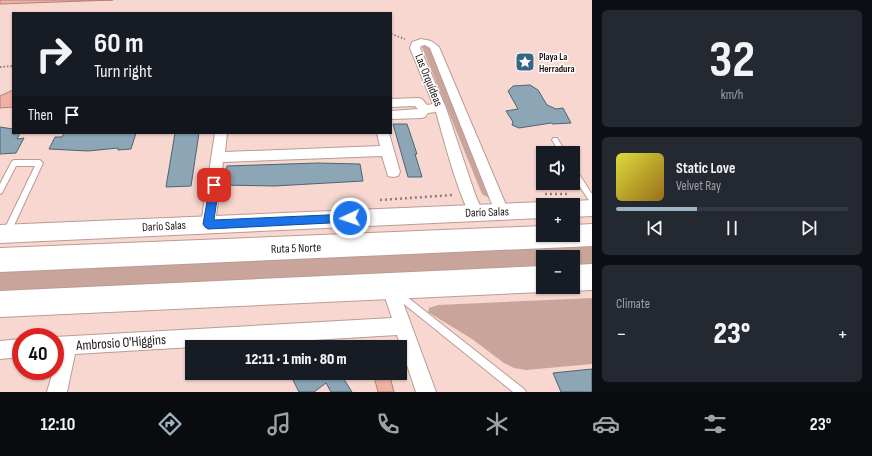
<!DOCTYPE html>
<meta charset="utf-8">
<style>
:root{--surface:#171b24;--page:#242831;--text:#f1f3f6;--muted:#9ea1a6;--line:#363941;--accent:#9cb4c3}
body{margin:0;font-family:"Sofia Sans Condensed",sans-serif;background:var(--page);color:var(--text);height:100vh;display:flex;flex-direction:column;font-size:15px;white-space:nowrap}
*{box-sizing:border-box;margin:0}
p{font-size:13px;color:var(--muted)}
.icon{flex:none;width:22px;height:22px;fill:none;stroke:currentColor;stroke-width:2;stroke-linecap:round;stroke-linejoin:round}
.map{position:relative;flex:1;overflow:hidden}
.details{display:flex;flex-direction:column;gap:10px;padding:10px;background:#0d0f14;width:280px}
.details>*{flex:none}
.top-card{position:absolute;left:12px;top:12px;width:380px;height:122px;border-radius:0px;box-shadow:0 1px 3px #0004;background:#171b24;color:var(--text);overflow:hidden}
.tools{position:absolute;left:536px;top:146px;display:grid;gap:8px}
.tools a{display:grid;place-items:center;width:44px;height:44px;border-radius:0px;background:var(--surface);box-shadow:0 1px 3px #0004;font-size:20px}
.speed{position:absolute;left:12px;top:328px;display:flex;gap:8px;font-size:20px;font-weight:700;text-align:center}
.speed>*{display:grid;place-content:center;width:52px;height:52px;border-radius:50%;background:var(--surface);box-shadow:0 1px 3px #0004;line-height:1}
.speed .limit{border:6px solid #d22;background:#fff;color:#111}
.pin{position:absolute;display:grid;place-items:center;width:34px;height:34px;color:#fff;margin:-17px;border-radius:8px;box-shadow:0 2px 6px #0006}
.me{position:absolute;width:44px;margin:-22px;rotate:267deg;stroke-linejoin:round;filter:drop-shadow(0 0 3px #0008)}
.turn{display:flex;align-items:center;gap:14px;height:84px;padding:0 16px;font-size:18px}
.turn .icon{width:52px;height:52px;stroke-width:2.5}
.turn b{display:block;font-size:28px;line-height:34px}
.then{display:flex;align-items:center;height:38px;padding:0 16px;background:#0003;gap:8px;font-size:15px}
.big{font-size:30px;font-weight:800;line-height:1.1}
.details .tile{flex:1;display:flex;flex-direction:column;justify-content:center;gap:6px;min-width:0;padding:0 14px;border-radius:6px;background:var(--page)}
.details .dial{align-items:center;gap:0}
.dial b{font-size:52px;line-height:1}
.song{display:flex;align-items:center;gap:12px}
.cover{width:48px;height:48px;border-radius:6px;background:linear-gradient(135deg,hsl(60 70% 55%),hsl(40 70% 35%))}
.played{height:4px;border-radius:2px;background:linear-gradient(90deg,var(--accent) 35%,var(--line) 35%)}
.keys{display:flex;justify-content:space-around;direction:ltr}
.heat{display:flex;justify-content:space-between;align-items:center;font-size:22px;direction:ltr}
.trip{position:absolute;left:185px;top:340px;width:222px;height:40px;border-radius:0px;background:var(--surface);box-shadow:0 1px 3px #0004;font-weight:800;line-height:40px;text-align:center}
.dock{display:flex;height:64px;justify-content:space-around;align-items:center;background:#090b0e;color:var(--muted)}
.dock .icon{width:28px;height:28px}
.dock .on{color:var(--accent)}
.dock b{font-size:18px;color:var(--text)}
main{display:flex;flex:1;min-height:0}
.map>svg:first-child{display:block}
</style>
<main>
<div class="map">
<svg width="592" height="392" viewBox="0 0 592 392">
<rect width="100%" height="100%" fill="#f7d7d0"/>
<g fill="#c9a49b">
<path d="M 423,45 L 429,46 L 490,190 L 491,197 L 489,198 L 482,194 L 422,47 Z"/>
<path d="M 592,244 L 592,266 L 573,267 L 573,257 L 543,257 L 543,268 L 0,293 L 0,270 Z"/>
<path d="M 592,298 L 592,364 L 526,370 L 514,368 L 504,363 L 472,339 L 428,312 L 429,308 L 438,305 Z"/>
</g>
<g fill="#efb1a3" stroke="#b08177">
<path d="M 0,0 L 113,0 L 0,4 Z"/>
<path d="M 13,90 L 13,107 L 0,108 L 0,96 Z"/>
<path d="M 373,373 L 389,373 L 394,392 L 378,392 Z"/>
</g>
<g fill="#8ca6b6" stroke="#4c6473">
<path d="M 530,85 L 538,90 L 547,105 L 556,109 L 563,108 L 571,123 L 553,124 L 551,123 L 519,128 L 512,125 L 513,122 L 506,111 L 518,109 L 508,91 L 513,86 Z"/>
<path d="M 393,124 L 407,124 L 417,154 L 415,154 L 422,177 L 408,177 Z"/>
<path d="M 0,127 L 13,129 L 13,134 L 20,133 L 17,139 L 24,138 L 16,153 L 0,154 Z"/>
<path d="M 64,133 L 136,133 L 131,149 L 118,150 L 118,148 L 88,151 L 49,149 L 55,137 L 62,137 Z"/>
<path d="M 175,133 L 199,133 L 191,186 L 166,187 Z"/>
<path d="M 318,163 L 360,164 L 363,181 L 274,186 L 222,185 L 223,172 L 226,172 L 227,166 Z"/>
<path d="M 592,369 L 592,392 L 561,392 L 553,373 Z"/>
<path d="M 303,373 L 340,373 L 352,392 L 331,392 L 326,383 L 314,392 L 299,392 L 293,380 Z"/>
</g>
<g fill="none" stroke-linecap="round" stroke-linejoin="round">
<g stroke="#ba9c95" stroke-width="2">
<g id="service">
<path d="M 553,138 L 557,138 L 566,153 L 560,153 L 552,140 Z"/>
<path d="M 14,160 L 40,160 L 43,163 L 10,234 L 7,235 L 4,234 L 3,232 L 35,166 L 16,166 L 2,193 L 0,194 L 0,184 L 12,161 Z"/>
<path d="M 573,167 L 575,168 L 592,194 L 592,203 L 590,202 L 573,176 Z"/>
<path d="M 397,289 L 524,389 L 526,392 L 513,392 L 394,296 L 393,293 L 394,290 Z"/>
</g>
</g>
<g stroke="#ba9c95" stroke-width="2">
<g id="minor">
<path d="M 421,39 L 431,41 L 439,47 L 509,212 L 507,217 L 502,218 L 497,217 L 430,48 L 425,45 L 421,46 L 420,48 L 446,108 L 475,194 L 483,213 L 481,218 L 476,219 L 471,218 C 455,184 446,147 436,112 L 428,113 L 425,117 L 421,118 L 391,119 L 391,111 L 418,109 L 415,106 L 391,107 L 391,99 L 418,98 L 422,99 L 427,105 L 433,104 L 410,48 L 412,42 Z"/>
<path d="M 215,133 L 227,133 L 225,152 L 380,146 L 377,133 L 389,133 L 400,172 L 398,176 L 393,177 L 388,176 L 382,156 L 223,162 L 215,224 L 213,229 L 208,231 L 203,229 L 201,224 Z"/>
<path d="M 389,278 L 395,280 L 397,286 L 436,392 L 416,392 L 397,335 L 75,354 L 67,392 L 47,392 L 53,371 L 55,371 L 57,355 L 55,355 L 55,337 L 392,318 L 381,286 L 383,280 Z"/>
<path d="M 21,339 L 21,357 L 0,359 L 0,341 Z"/>
</g>
</g>
<g stroke="#ba9c95" stroke-width="2">
<g id="tertiary">
<path d="M 592,200 L 592,216 L 573,217 L 573,205 L 566,205 L 573,201 Z"/>
<path d="M 543,202 L 550,205 L 543,205 L 543,218 L 0,243 L 0,225 Z"/>
</g>
</g>
<g stroke="#ba9c95" stroke-width="2">
<g id="trunk">
<path d="M 592,224 L 592,246 L 0,272 L 0,248 L 543,226 L 543,235 L 573,235 L 573,225 Z"/>
<path d="M 592,264 L 592,290 L 573,291 L 564,287 L 573,287 L 573,265 Z"/>
<path d="M 543,266 L 543,287 L 552,287 L 543,292 L 0,317 L 0,291 Z"/>
</g>
</g>
<g stroke="#937d78" stroke-width="2" stroke-dasharray="1.5 2" stroke-linecap="butt">
<path d="M 391,34 L 405,39"/>
<path d="M 0,67 L 13,66"/>
</g>
<g stroke="#937d78" stroke-width="2.5" stroke-dasharray="2 3" stroke-linecap="butt">
<path d="M 545,194 L 568,194"/>
<path d="M 380,200 L 453,195"/>
</g>
<use href="#service" fill="#fff" fill-rule="evenodd"/>
<use href="#minor" fill="#fff" fill-rule="evenodd"/>
<use href="#tertiary" fill="#fff" fill-rule="evenodd"/>
<use href="#trunk" fill="#fff" fill-rule="evenodd"/>
</g>
<path fill="#1a73e8" stroke="#114b97" d="M 214,181 L 219,185 L 214,220 L 350,214 L 353,215 L 355,218 L 353,221 L 350,222 L 208,229 L 205,227 L 203,224 L 210,185 Z"/>
<defs>
<g id="sight-square" transform="scale(1)"><rect x="-9" y="-9" width="18" height="18" rx="4" fill="#336784" stroke="#fff"/><path d="M0-6L1.8-2.2L6-1.7L2.9 1.2L3.7 5.4L0 3.3L-3.7 5.4L-2.9 1.2L-6-1.7L-1.8-2.2Z" fill="#fff"/></g>
</defs>
<g fill-rule="evenodd">
<use href="#sight-square" x="525" y="62"/>
</g>
<g text-anchor="middle" stroke-width="3" stroke-linejoin="round" paint-order="stroke">
<g font-size="10" font-weight="bold" fill="#1d1210" stroke="#fff" text-anchor="start">
<text x="539" y="60">Playa La<tspan x="539" dy="12">Herradura</tspan></text>
</g>
<g font-size="12" fill="#1d1210" stroke="#fff">
<text transform="translate(429 80) rotate(68)" y="4">Las Orquídeas</text>
<text transform="translate(487 212) rotate(-2)" y="4">Darío Salas</text>
<text transform="translate(164 226) rotate(-3)" y="4">Darío Salas</text>
<text transform="translate(296 248) rotate(-2)" y="4">Ruta 5 Norte</text>
</g>
<g font-size="14" fill="#1d1210" stroke="#fff">
<text transform="translate(121 342) rotate(-4)" y="5">Ambrosio O'Higgins</text>
</g>
</g>
</svg>
<div class="tools">
<a><svg class="icon" aria-label="sound" viewBox="0 0 24 24"><path d="M4 9h4l5-4v14l-5-4H4zM17 9q2 3 0 6"/></svg></a>
<a>+</a>
<a>−</a>
</div>
<div class="speed"><div class="limit">40</div></div>
<div class="pin" style="left:214px;top:185px;background:#d93025"><svg class="icon" aria-label="arrive" viewBox="0 0 24 24"><path d="M6 21V4h12l-3 4 3 4H6"/></svg></div>
<svg class="me" style="left:350px;top:218px" viewBox="-20 -20 40 40"><circle r="17" fill="#1a73e8" stroke="#fff" stroke-width="3"/><path d="M0-11L8 9 0 5-8 9z" fill="#fff"/></svg>
<div class="trip">12:11 · 1 min · 80 m</div>
<div class="top-card">
<div class="turn"><svg class="icon" aria-label="right" viewBox="0 0 24 24"><path d="M7 20v-9h11M14 6l5 5-5 5"/></svg><div><b>60 m</b>Turn right</div></div>
<div class="then">Then<svg class="icon" aria-label="arrive" viewBox="0 0 24 24"><path d="M6 21V4h12l-3 4 3 4H6"/></svg></div>
</div>
</div>
<section class="details">
<div class="tile dial"><b>32</b><p>km/h</p></div>
<div class="tile">
<div class="song"><i class="cover"></i><div><b>Static Love</b><p>Velvet Ray</p></div></div>
<div class="played"></div>
<div class="keys"><svg class="icon" aria-label="previous" viewBox="0 0 24 24"><path d="M18 5L8 12l10 7zM5 5v14"/></svg><svg class="icon" aria-label="pause" viewBox="0 0 24 24"><path d="M8 5v14M16 5v14"/></svg><svg class="icon" aria-label="next" viewBox="0 0 24 24"><path d="M6 5l10 7-10 7zM19 5v14"/></svg></div>
</div>
<div class="tile"><p>Climate</p>
<div class="heat"><a>−</a><b class="big">23°</b><a>+</a></div>
</div>
</section>
</main>
<nav class="dock">
<b>12:10</b>
<svg class="icon on" aria-label="directions" viewBox="0 0 24 24"><path d="M12 3l9 9-9 9-9-9zM9 14v-3h6M13 9l2 2-2 2"/></svg>
<svg class="icon" aria-label="music" viewBox="0 0 24 24"><path d="M9 18V5l10-2v13"/><circle cx="6" cy="18" r="3"/><circle cx="16" cy="16" r="3"/></svg>
<svg class="icon" aria-label="phone" viewBox="0 0 24 24"><path d="M5 4h4l2 5-3 2q2 4 5 5l2-3 5 2v4C11 20 4 13 5 4z"/></svg>
<svg class="icon" aria-label="climate" viewBox="0 0 24 24"><path d="M12 3v18M4 7l16 10M4 17L20 7"/></svg>
<svg class="icon" aria-label="car" viewBox="0 0 24 24"><path d="M5 17H2v-5l4-1 3-4h7l3 4 3 1v5h-3M9 17h6M6 11h13"/><circle cx="7" cy="17" r="2"/><circle cx="17" cy="17" r="2"/></svg>
<svg class="icon" aria-label="filters" viewBox="0 0 24 24"><path d="M4 7h16M4 17h16"/><circle cx="9" cy="7" r="2"/><circle cx="15" cy="17" r="2"/></svg>
<b>23°</b>
</nav>
